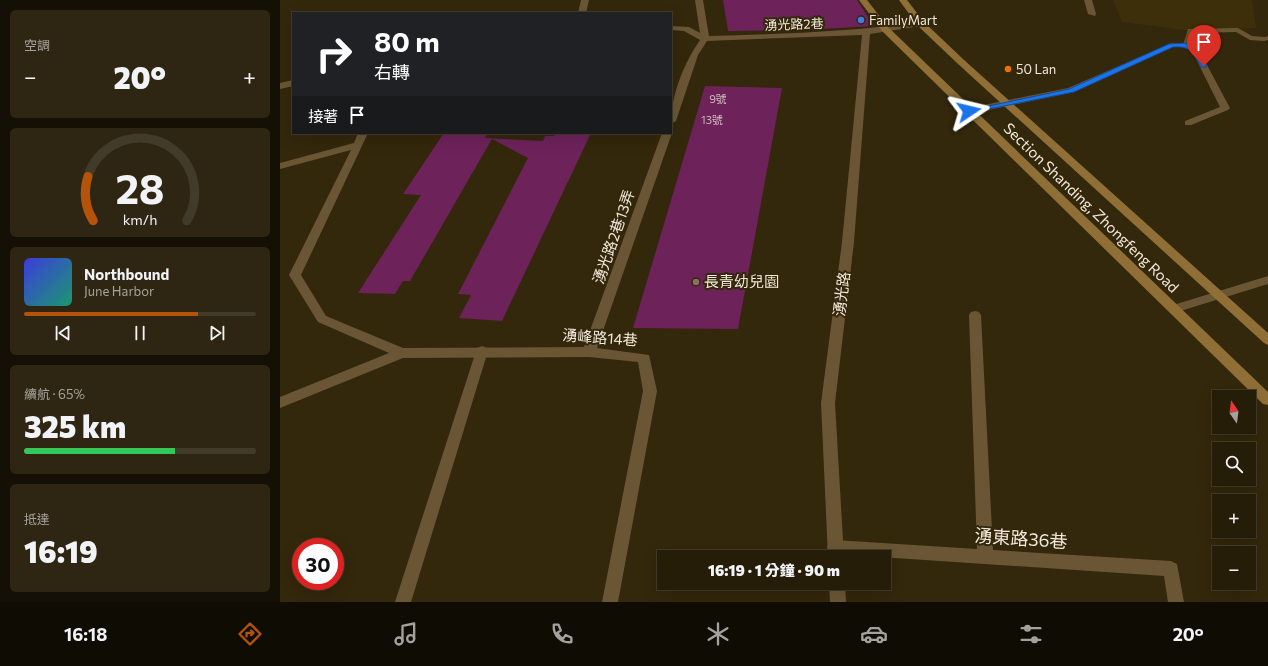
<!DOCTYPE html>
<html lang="zh-TW">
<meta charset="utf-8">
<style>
:root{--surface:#261d09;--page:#2e2612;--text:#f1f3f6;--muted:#a4a29c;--line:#423b2a;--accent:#b45309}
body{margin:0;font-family:Commissioner,"Noto Sans TC",sans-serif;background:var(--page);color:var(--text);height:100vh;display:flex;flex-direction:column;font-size:15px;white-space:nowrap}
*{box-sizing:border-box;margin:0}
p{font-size:13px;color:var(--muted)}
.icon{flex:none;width:22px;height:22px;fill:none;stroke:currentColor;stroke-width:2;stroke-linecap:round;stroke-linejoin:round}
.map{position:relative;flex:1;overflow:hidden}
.sheet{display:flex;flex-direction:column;gap:10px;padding:10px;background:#151005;width:280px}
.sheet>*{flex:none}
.hud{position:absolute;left:12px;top:12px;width:380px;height:122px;border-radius:0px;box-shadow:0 4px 16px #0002,0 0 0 1px var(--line);background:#202124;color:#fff;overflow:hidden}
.needle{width:26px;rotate:346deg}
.buttons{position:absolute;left:932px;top:390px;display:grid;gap:8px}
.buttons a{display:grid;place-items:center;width:44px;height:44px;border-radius:0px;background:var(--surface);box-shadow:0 4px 16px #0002,0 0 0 1px var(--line);font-size:20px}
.speed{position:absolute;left:12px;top:538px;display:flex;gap:8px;font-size:20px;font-weight:700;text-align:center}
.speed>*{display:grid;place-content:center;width:52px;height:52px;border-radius:50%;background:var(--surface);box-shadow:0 4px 16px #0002,0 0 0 1px var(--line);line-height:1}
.speed .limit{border:6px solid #d22;background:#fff;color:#111}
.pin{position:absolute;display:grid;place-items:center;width:34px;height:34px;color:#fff;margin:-41px -17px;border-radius:50% 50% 50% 0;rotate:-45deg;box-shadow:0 0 4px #0007}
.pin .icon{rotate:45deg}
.me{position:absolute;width:44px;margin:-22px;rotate:80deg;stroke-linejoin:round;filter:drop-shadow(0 0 3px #0008)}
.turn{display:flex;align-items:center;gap:14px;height:84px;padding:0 16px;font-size:18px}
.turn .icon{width:52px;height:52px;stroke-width:2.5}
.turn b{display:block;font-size:28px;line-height:34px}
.then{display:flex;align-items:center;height:38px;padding:0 16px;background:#0003;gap:8px;font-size:15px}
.big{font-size:30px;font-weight:800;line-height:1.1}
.sheet .widget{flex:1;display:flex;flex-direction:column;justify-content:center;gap:6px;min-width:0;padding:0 14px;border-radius:6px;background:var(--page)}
.sheet .dial{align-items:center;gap:0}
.dial svg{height:104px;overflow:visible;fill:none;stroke:var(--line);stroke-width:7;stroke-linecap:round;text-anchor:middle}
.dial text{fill:var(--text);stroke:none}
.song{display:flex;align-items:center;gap:12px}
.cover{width:48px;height:48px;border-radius:6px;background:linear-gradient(135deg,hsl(240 70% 55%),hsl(160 70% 35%))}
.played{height:4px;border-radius:2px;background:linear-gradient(90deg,var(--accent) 75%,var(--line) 75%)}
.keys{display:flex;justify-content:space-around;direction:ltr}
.heat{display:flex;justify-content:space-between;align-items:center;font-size:22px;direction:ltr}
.charge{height:6px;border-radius:3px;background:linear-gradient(90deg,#34c759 65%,var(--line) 0)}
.trip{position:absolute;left:377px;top:550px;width:234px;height:40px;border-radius:0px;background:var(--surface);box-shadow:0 4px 16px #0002,0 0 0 1px var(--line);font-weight:800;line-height:40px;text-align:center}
.dock{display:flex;height:64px;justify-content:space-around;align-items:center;background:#0f0c04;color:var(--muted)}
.dock .icon{width:28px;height:28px}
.dock .selected{color:var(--accent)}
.dock b{font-size:18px;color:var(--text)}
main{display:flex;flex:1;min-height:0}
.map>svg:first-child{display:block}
</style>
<main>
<section class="sheet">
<div class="widget"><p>空調</p>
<div class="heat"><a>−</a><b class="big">20°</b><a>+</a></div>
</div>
<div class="widget dial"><svg viewBox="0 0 100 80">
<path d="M14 69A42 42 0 1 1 86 69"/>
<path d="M14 69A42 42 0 0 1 10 35" stroke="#b45309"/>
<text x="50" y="56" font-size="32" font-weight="700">28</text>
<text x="50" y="72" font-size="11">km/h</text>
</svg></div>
<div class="widget">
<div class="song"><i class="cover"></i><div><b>Northbound</b><p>June Harbor</p></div></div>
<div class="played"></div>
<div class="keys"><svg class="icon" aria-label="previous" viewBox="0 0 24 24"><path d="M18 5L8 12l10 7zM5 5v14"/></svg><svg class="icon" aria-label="pause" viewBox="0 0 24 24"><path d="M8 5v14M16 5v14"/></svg><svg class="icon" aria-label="next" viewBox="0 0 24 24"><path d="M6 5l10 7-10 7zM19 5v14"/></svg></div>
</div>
<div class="widget"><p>續航 · 65%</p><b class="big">325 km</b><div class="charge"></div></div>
<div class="widget"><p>抵達</p><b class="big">16:19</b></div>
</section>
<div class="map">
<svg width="988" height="602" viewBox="0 0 988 602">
<rect width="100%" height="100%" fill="#33270c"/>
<path fill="#3e2f0b" d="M 833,0 L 972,0 L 976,28 L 911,31 L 842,22 Z"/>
<g fill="#6d225a">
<path d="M 443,0 L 577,0 L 594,26 L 524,30 L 448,31 Z"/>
<path d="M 425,86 L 502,88 L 458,329 L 353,328 Z"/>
<path d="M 164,133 L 208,133 L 205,138 L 263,141 L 265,136 L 274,136 L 276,133 L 311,133 L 222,321 L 179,318 L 191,295 L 178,294 L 248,158 L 212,139 L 130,281 L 123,281 L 115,294 L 78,293 L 141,195 L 123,194 Z"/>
</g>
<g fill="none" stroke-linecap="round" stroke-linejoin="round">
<g fill="#6a5634" fill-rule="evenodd">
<path d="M 695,311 L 699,312 L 701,315 L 713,550 L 891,561 L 897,564 L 904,602 L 888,602 L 884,576 L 555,554 L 549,552 L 547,547 L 549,542 L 555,540 L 697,549 L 689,315 L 691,312 Z"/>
<path d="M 202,346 L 207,348 L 208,351 L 131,602 L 115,602 L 196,351 L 197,348 Z"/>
</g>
<path fill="#6a5634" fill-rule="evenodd" d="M 958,28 L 972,36 L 984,37 L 988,39 L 984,41 L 970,40 L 956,32 L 914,33 L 910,47 L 903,45 L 908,29 Z"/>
<g fill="#6a5634" fill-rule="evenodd">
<path d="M 301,0 L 309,0 L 306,13 L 298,13 Z"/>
<path d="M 415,0 L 423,0 L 429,36 C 500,34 570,32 641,22 L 645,24 L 641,26 L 590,34 L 574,242 L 555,403 L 564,557 L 548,557 L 541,403 L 562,242 L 582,35 L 427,41 L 418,55 L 396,121 L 391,124 C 391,95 404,63 420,40 L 404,31 L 391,30 L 391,26 L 409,27 L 420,33 Z"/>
<path d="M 804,0 L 812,0 L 816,14 L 815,16 L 808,14 Z"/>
<path d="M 988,36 L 988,40 L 984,41 L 980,39 Z"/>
<path d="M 892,43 L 910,43 L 919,50 L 950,108 L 948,110 L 911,125 L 905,125 L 905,121 L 940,107 L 913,53 L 905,47 L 893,47 L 794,92 L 689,114 L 684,111 L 689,108 L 788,88 Z"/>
<path d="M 13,80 L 13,86 L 0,89 L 0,83 Z"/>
<path d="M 391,132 L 392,133 L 317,348 L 369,355 L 377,391 L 338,602 L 322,602 L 363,391 L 358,362 L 309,357 L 123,358 L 0,408 L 0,397 L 109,353 L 38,322 L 9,275 L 71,150 L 0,169 L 0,163 L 74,143 L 78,133 L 88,133 L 21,275 L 46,316 L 123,348 L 304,347 L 382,133 Z"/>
<path d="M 988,276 L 988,284 L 894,313 L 890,312 L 888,309 L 890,306 Z"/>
<path d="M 549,583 L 565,583 L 566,602 L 550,602 Z"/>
</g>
<g fill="#8f6f36" fill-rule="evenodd">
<path d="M 579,0 L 587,0 L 608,27 L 988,392 L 988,405 L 983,404 L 602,31 Z"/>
<path d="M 619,0 L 627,0 L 644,22 L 683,59 L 988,333 L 988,345 L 984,343 L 677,63 L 638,26 Z"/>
</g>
</g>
<path fill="#1a73e8" stroke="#114b97" d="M 909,43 L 919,51 L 927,66 L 926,67 L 921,67 C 912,52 912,46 893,47 L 794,92 L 689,113 L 685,111 L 789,89 L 889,44 Z"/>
<circle fill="#3f7fe0" stroke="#33270c" stroke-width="1.5" cx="581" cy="20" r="4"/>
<circle fill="#e8710a" stroke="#33270c" stroke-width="1.5" cx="728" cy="69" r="4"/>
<circle fill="#8d6e63" stroke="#33270c" stroke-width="1.5" cx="416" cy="282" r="4"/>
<g text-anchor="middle" stroke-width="4" stroke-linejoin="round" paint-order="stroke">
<g font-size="11" fill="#d0b7b9">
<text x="438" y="103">9號</text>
<text x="432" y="124">13號</text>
</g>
<g font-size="13" fill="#f1e9d9" stroke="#33270c" text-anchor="start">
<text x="589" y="25">FamilyMart</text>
<text x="736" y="74">50 Lan</text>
</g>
<g font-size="13" fill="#f1e9d9" stroke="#33270c">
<text transform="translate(514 24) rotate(-2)" y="5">湧光路2巷</text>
</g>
<g font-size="15" fill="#f1e9d9" stroke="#33270c">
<text transform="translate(811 208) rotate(44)" y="5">Section Shanding, Zhongfeng Road</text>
<text transform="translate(334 237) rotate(-71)" y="5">湧光路2巷13弄</text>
<text transform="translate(562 294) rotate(-83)" y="5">湧光路</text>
<text transform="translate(320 338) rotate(4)" y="5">湧峰路14巷</text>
</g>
<g font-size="15" fill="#f1e9d9" stroke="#33270c" text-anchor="start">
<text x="424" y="287">長青幼兒園</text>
</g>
<g font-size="18" fill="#f1e9d9" stroke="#33270c">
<text transform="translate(741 539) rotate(4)" y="6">湧東路36巷</text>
</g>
</g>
</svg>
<div class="buttons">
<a><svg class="needle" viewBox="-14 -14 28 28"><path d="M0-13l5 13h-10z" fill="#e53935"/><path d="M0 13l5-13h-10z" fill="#a4a29c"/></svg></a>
<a><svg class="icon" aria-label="search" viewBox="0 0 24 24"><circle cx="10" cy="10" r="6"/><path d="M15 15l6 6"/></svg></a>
<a>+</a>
<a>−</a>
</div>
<div class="speed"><div class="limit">30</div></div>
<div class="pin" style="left:924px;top:66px;background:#d93025"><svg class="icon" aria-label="arrive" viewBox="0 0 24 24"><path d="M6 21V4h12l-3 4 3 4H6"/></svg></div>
<svg class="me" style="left:689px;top:111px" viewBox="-20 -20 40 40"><path d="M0-17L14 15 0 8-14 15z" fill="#1a73e8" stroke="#fff" stroke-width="4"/></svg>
<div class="trip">16:19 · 1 分鐘 · 90 m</div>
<div class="hud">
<div class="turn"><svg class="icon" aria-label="right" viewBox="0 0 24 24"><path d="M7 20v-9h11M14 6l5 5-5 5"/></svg><div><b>80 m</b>右轉</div></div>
<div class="then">接著<svg class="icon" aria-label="arrive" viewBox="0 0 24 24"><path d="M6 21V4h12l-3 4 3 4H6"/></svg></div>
</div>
</div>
</main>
<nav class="dock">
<b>16:18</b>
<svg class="icon selected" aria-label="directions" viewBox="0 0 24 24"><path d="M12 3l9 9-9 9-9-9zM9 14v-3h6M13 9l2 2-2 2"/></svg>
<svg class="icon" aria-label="music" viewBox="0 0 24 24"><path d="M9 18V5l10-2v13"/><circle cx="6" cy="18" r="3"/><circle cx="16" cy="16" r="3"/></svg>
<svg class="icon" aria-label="phone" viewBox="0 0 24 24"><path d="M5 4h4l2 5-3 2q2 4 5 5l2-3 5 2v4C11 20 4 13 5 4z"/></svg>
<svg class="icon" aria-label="climate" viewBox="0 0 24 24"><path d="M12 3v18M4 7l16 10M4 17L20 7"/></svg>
<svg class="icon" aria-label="car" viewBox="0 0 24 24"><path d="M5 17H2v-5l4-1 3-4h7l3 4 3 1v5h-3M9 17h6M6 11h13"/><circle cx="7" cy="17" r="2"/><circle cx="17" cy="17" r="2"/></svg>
<svg class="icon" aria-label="filters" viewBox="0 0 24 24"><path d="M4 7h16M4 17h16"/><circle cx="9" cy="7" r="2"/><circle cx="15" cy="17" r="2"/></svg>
<b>20°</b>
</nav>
